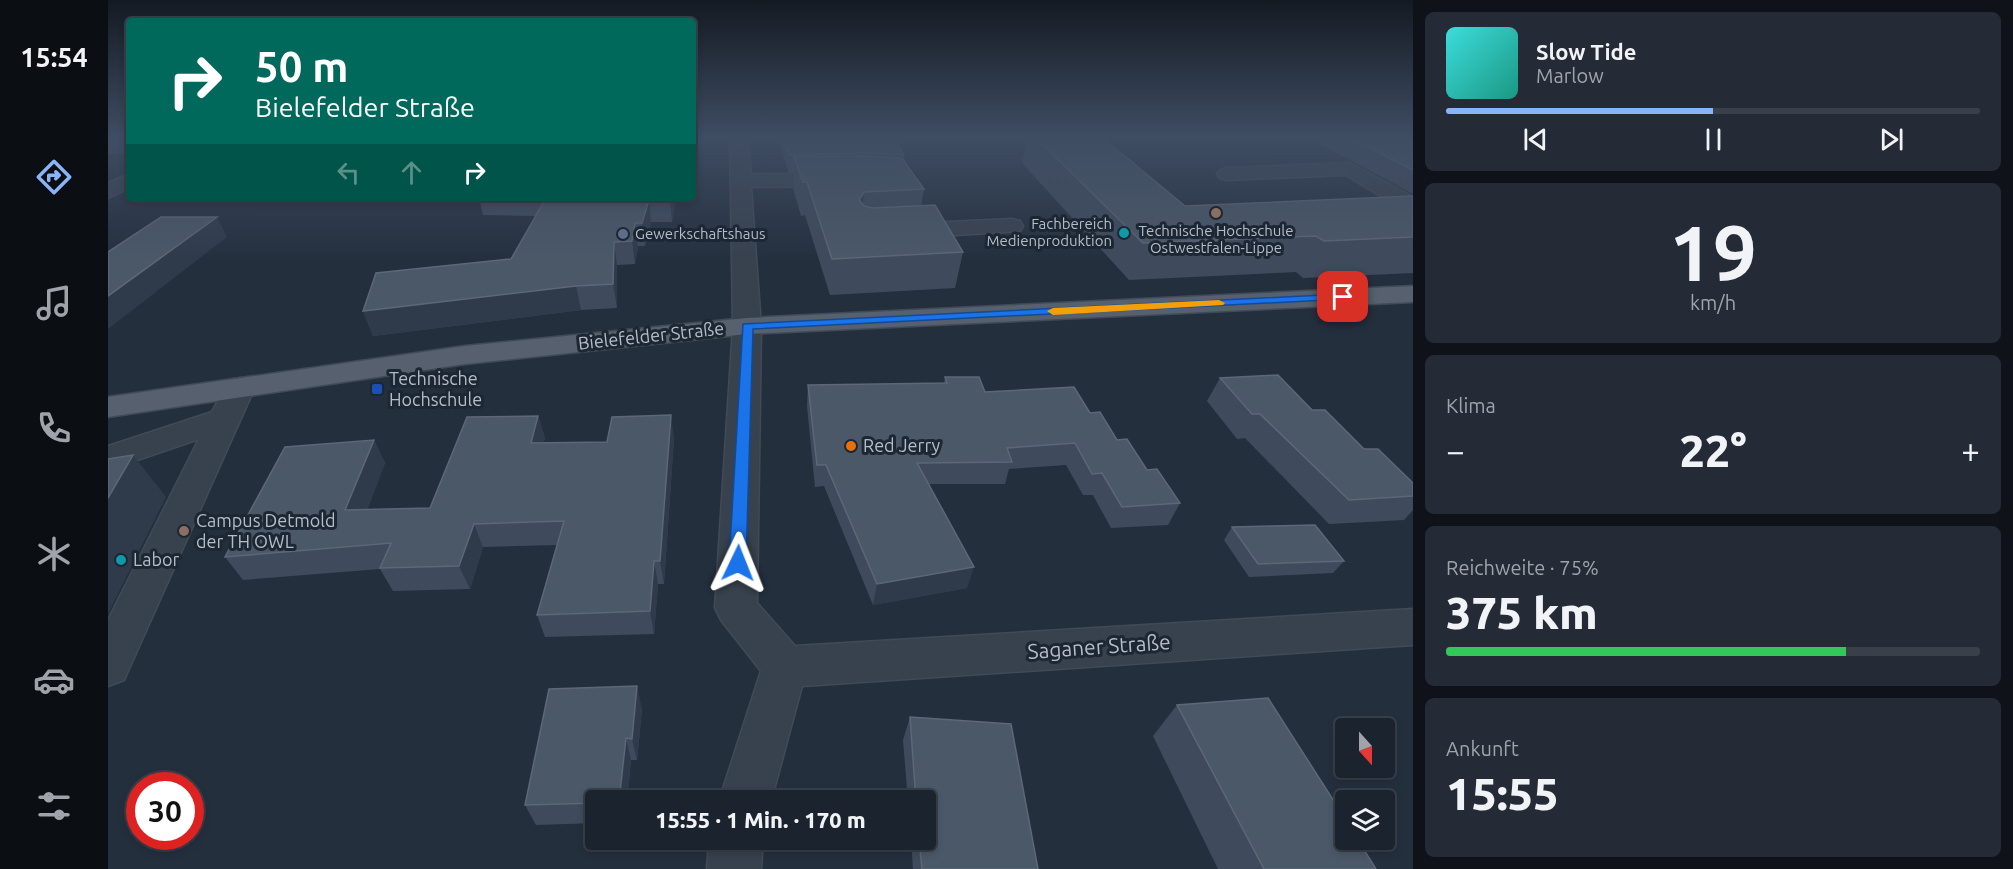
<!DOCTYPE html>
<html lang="de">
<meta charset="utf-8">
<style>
:root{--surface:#1b232e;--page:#242b36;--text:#f1f3f6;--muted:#a0a4aa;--line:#39404a;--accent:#8ab4f8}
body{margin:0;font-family:Ubuntu,sans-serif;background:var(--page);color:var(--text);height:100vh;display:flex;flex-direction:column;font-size:22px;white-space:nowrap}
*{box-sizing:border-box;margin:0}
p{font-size:20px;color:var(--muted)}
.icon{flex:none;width:33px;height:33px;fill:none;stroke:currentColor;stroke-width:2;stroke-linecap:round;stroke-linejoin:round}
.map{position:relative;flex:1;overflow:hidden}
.drawer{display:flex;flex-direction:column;gap:12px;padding:12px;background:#0f1319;width:600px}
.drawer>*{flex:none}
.hud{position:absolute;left:18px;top:18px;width:570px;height:183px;border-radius:6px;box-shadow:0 3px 9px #0003,0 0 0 2px var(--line);background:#00695c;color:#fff;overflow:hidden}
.needle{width:39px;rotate:159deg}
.controls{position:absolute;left:1227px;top:718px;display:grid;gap:12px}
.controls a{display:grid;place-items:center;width:60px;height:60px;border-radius:6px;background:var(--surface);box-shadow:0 3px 9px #0003,0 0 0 2px var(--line);font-size:30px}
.speed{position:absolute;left:18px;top:772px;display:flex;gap:12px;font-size:30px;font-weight:700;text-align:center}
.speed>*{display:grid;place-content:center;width:78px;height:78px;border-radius:50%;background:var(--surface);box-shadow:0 3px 9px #0003,0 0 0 2px var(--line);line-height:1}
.speed .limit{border:9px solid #d22;background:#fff;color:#111}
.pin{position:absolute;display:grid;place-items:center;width:51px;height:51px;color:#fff;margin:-26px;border-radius:12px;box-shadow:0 3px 9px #0006}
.me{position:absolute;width:66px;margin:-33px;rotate:2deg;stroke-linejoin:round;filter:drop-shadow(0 0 4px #0008)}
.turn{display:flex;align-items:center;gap:21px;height:126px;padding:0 30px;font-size:27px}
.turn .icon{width:78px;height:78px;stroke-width:2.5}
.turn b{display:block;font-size:42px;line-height:51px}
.lanes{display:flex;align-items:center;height:57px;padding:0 30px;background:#0003;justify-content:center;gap:30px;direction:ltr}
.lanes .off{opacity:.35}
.big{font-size:45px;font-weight:800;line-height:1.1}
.drawer .card{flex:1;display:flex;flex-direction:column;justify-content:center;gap:9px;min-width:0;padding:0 21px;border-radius:9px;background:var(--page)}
.drawer .dial{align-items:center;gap:0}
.dial b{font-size:78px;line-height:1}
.song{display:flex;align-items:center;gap:18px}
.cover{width:72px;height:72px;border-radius:9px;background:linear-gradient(135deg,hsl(180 70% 55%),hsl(170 70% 35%))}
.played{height:6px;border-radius:3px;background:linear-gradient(90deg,var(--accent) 50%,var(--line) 50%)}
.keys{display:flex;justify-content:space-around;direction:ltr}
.heat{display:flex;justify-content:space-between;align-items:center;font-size:33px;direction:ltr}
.charge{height:9px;border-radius:4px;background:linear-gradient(90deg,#34c759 75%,var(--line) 0)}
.trip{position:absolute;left:477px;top:790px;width:351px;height:60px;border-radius:6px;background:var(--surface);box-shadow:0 3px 9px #0003,0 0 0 2px var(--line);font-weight:800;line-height:60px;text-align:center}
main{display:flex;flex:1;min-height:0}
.tab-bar{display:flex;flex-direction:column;width:108px;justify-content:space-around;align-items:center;background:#0b0e12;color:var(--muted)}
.tab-bar .icon{width:42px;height:42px}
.tab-bar .selected{color:var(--accent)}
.tab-bar b{font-size:27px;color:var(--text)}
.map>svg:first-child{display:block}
</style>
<main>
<nav class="tab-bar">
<b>15:54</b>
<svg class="icon selected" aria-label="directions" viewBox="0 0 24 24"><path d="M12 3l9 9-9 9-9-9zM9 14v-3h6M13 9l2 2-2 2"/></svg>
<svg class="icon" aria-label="music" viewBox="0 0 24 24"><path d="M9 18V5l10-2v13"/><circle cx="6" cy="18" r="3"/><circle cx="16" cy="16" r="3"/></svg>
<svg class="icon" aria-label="phone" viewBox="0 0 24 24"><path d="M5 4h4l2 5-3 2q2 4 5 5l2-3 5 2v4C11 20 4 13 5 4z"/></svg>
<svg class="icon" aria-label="climate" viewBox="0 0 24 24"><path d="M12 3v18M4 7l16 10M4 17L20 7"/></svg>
<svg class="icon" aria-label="car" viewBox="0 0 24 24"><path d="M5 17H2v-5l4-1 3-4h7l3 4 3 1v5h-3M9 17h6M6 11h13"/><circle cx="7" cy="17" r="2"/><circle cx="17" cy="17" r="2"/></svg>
<svg class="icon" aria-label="filters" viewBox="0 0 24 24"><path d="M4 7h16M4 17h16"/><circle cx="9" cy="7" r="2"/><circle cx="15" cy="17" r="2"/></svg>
</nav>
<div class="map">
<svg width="1305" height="869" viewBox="0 0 1305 869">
<rect width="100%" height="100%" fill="#242f3e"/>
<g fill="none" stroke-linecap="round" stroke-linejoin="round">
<g stroke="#414a57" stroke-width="3">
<g id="minor">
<path d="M 622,138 L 640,138 L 643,174 L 730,174 L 737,176 L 740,180 L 737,184 L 730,186 L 643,187 L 653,326 L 649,603 L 687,646 L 1305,609 L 1305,645 L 694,686 L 663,801 L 611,801 L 653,671 L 613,620 L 607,608 L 625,326 Z"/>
<rect x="0" y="140" width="21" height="12"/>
<path d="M 1242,163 L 1305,197 L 1305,212 L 1297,211 L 1238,175 L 1119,180 L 1112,178 L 1109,174 L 1112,170 L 1119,168 Z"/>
<path d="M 21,174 L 21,188 L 0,198 L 0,183 Z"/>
<path d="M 904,219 L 912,221 L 915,226 L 912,231 L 798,238 L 790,236 L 787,231 L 790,226 L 798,224 Z"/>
<path d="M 132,378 L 143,380 L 147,387 L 16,680 L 0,686 L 0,620 L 91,439 L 0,470 L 0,446 L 104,412 L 121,380 Z"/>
<path d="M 601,840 L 655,840 L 653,869 L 599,869 Z"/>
</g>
</g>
<g stroke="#414a57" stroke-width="3">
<path id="major" d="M 1305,286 L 1305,302 L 639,334 L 357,364 L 0,417 L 0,397 L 357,346 L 639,318 Z"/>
</g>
<use href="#minor" fill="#38414e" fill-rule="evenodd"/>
<use href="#major" fill="#56606e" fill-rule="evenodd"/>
</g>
<g fill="#3f4b5c">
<path d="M 673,138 L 786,138 L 796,155 L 795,160 L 816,189 L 813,206 L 855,252 L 847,288 L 722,295 L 697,215 L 693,216 L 685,188 L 686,173 L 681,174 L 672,145 Z"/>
<path d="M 920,138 L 995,138 L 1077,206 L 1305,196 L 1305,273 L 1195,278 L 1188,272 L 1021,280 L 914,163 Z"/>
<path d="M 1201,138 L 1305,138 L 1305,194 Z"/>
<path d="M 371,198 L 568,198 L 564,222 L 543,222 L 537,246 L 530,246 L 527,264 L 509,265 L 509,308 L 473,310 L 265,336 L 255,311 L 403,259 L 428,216 L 375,215 Z"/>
<path d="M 837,377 L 877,392 L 982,413 L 1072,503 L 1060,525 L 1003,528 L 985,495 L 975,495 L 958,465 L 901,469 L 897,484 L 821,484 L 859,588 L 765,605 L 716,486 L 707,487 L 699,406 L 700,385 L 836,383 Z"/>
<path d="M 1112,378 L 1204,410 L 1256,449 L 1305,483 L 1305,510 L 1296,520 L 1221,524 L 1137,438 L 1129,439 L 1099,401 Z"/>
<path d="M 430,416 L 437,438 L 435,443 L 499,442 L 566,438 L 556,584 L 550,584 L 546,634 L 437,637 L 429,615 L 449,545 L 375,547 L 362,589 L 285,591 L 272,569 L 135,580 L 117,557 L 266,440 L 277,463 L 259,510 L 322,508 Z"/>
<path d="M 1124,527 L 1236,561 L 1225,573 L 1141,577 L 1116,540 Z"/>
<path d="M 1069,705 L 1268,869 L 1110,869 L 1045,736 Z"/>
<path d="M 534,709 L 529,760 L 523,760 L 519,801 L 488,801 L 488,823 L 428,825 L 417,805 Z"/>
<path d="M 802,717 L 930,869 L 805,869 L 803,840 L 818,840 L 818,801 L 800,801 L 795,740 Z"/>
</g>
<g fill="#2f3b4b">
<path d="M 756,192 L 753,226 L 751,200 Z"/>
<path d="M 562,198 L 568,198 L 564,222 L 562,200 Z"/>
<path d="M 541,200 L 543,222 L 537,246 L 534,223 Z"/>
<path d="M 109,217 L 119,237 L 0,329 L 0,296 Z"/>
<path d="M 527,223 L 530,246 L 527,264 L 524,241 Z"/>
<path d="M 506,242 L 509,265 L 509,308 L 505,284 Z"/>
<path d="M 468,286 L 473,310 L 265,336 L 255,311 Z"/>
<path d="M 563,415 L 566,438 L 556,584 L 552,561 Z"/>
<path d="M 430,416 L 437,438 L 429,466 L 423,443 Z"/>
<path d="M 266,440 L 277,463 L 250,534 L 237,510 Z"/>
<path d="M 25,455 L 58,497 L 0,614 L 0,498 Z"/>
<path d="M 366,524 L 375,547 L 362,589 L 351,566 Z"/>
<path d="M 546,561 L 550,584 L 546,634 L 542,611 Z"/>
<path d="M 866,567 L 859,588 L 765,605 L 769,584 Z"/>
<path d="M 529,686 L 534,709 L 529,760 L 524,739 Z"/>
<path d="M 518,738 L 523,760 L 519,801 L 511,801 Z"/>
</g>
<g fill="#4b5868" stroke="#5c6777" stroke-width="1.5">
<path d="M 676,138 L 786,138 L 796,155 L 765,153 L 681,155 Z"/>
<path d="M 928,138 L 995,138 L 1077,206 L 1305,196 L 1305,237 L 1216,241 L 1208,236 L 1035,243 Z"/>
<path d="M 1242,138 L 1305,138 L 1305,170 Z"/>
<path d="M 758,156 L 794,158 L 816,189 L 756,192 L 751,200 L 756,206 L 765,208 L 827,205 L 855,252 L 724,259 L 699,182 L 695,182 L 686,157 Z"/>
<path d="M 438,198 L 562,198 L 562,200 L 541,200 L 534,223 L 527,223 L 524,241 L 506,242 L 505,284 L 468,286 L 255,311 L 268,273 L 403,259 Z"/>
<path d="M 53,217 L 109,217 L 0,296 L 0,252 Z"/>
<path d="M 1170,375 L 1204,410 L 1217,410 L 1256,449 L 1270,449 L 1305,483 L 1305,496 L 1241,500 L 1152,414 L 1144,414 L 1112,378 Z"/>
<path d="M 837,377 L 871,377 L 877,392 L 966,387 L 982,413 L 992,412 L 1009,440 L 1019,439 L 1039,470 L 1049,469 L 1072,503 L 1014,507 L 994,473 L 984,474 L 967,443 L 899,448 L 904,462 L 809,463 L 866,567 L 769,584 L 718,465 L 709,465 L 700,385 L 839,383 Z"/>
<path d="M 563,415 L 552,561 L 546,561 L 542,611 L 429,615 L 456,521 L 366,524 L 351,566 L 272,568 L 283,543 L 117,557 L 177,447 L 266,440 L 237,510 L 322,508 L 359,417 L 430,416 L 423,443 L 499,442 L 504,417 Z"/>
<path d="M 25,455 L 0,498 L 0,459 Z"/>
<path d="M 1207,525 L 1236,561 L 1150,564 L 1124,527 Z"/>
<path d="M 529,686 L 524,739 L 518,738 L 511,801 L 488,801 L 488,803 L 417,805 L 441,689 Z"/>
<path d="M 1160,698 L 1238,820 L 1238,840 L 1250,840 L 1268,869 L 1156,869 L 1069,705 Z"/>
<path d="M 802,717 L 903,724 L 930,869 L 814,869 L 811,840 L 818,840 L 818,801 L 808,801 Z"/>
</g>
<linearGradient id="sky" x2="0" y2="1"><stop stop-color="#141a22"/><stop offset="0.53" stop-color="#3f4d63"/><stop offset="1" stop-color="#3f4d63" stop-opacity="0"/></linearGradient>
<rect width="1305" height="260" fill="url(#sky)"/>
<path fill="#1a73e8" stroke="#114b97" stroke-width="1.5" d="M 1235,294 L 1241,297 L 1239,299 L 645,329 L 638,563 L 635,568 L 630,570 L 624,568 L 621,563 L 635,324 Z"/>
<path fill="#f59e0b" d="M 1111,300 L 1117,303 L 1115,305 L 945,315 L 939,311 L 945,308 Z"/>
<g fill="#8d6e63" stroke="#1d2633" stroke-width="2">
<circle cx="1108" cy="213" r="6"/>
<circle cx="76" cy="531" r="6"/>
</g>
<g fill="#0f9aa8" stroke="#1d2633" stroke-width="2">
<circle cx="1016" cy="233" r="6"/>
<circle cx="13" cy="560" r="6"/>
</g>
<circle fill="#5c6f8a" stroke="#1d2633" stroke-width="2" cx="515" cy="234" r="6"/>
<rect fill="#1a4fb4" stroke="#1d2633" stroke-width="2" x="263" y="383" width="12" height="12" rx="3"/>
<circle fill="#e8710a" stroke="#1d2633" stroke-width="2" cx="743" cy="446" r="6"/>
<g text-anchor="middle" stroke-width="6" stroke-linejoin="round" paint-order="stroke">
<g font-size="15" fill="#b4bcc9" stroke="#1d2633" text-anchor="end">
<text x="1004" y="229">Fachbereich<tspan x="1004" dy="17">Medienproduktion</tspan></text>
<text x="1108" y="236" text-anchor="middle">Technische Hochschule<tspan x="1108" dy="17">Ostwestfalen-Lippe</tspan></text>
<text x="527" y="239" text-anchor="start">Gewerkschaftshaus</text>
</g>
<g font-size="18" fill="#b4bcc9" stroke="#1d2633">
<text transform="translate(543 336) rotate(-6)" y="6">Bielefelder Straße</text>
</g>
<g font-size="18" fill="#b4bcc9" stroke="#1d2633" text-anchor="start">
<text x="281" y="385">Technische<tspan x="281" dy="21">Hochschule</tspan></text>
<text x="755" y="452">Red Jerry</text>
<text x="88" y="527">Campus Detmold<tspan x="88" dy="21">der TH OWL</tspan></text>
<text x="25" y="566">Labor</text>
</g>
<g font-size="21" fill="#b4bcc9" stroke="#1d2633">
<text transform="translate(991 647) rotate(-4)" y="7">Saganer Straße</text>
</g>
</g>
</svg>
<div class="controls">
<a><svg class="needle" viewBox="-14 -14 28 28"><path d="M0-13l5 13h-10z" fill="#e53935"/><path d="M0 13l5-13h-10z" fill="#a0a4aa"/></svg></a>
<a><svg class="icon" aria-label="layers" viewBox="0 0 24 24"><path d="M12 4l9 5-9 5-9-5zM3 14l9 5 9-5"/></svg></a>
</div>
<div class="speed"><div class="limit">30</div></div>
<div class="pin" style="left:1235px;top:297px;background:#d93025"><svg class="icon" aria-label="arrive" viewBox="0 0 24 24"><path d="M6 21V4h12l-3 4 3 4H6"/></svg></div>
<svg class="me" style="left:630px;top:563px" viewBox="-20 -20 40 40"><path d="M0-17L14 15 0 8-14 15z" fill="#1a73e8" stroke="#fff" stroke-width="4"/></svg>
<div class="trip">15:55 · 1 Min. · 170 m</div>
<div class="hud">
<div class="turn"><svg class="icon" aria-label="right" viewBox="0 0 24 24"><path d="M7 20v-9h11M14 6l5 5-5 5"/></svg><div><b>50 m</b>Bielefelder Straße</div></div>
<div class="lanes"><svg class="icon off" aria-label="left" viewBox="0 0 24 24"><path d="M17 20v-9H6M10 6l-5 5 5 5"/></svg><svg class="icon off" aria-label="ahead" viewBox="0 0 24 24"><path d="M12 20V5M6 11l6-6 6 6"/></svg><svg class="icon" aria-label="right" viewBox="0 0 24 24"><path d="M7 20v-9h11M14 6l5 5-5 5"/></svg></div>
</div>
</div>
<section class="drawer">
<div class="card">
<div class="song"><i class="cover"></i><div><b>Slow Tide</b><p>Marlow</p></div></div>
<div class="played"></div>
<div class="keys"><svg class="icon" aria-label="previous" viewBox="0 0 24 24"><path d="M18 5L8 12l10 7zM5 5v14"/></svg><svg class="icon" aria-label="pause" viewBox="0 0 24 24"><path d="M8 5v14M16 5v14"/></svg><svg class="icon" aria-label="next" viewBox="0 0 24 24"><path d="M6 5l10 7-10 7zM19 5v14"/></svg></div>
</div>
<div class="card dial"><b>19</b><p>km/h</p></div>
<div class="card"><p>Klima</p>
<div class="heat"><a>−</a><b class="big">22°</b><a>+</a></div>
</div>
<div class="card"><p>Reichweite · 75%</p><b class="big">375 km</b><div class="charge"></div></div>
<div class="card"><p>Ankunft</p><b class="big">15:55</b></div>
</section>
</main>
